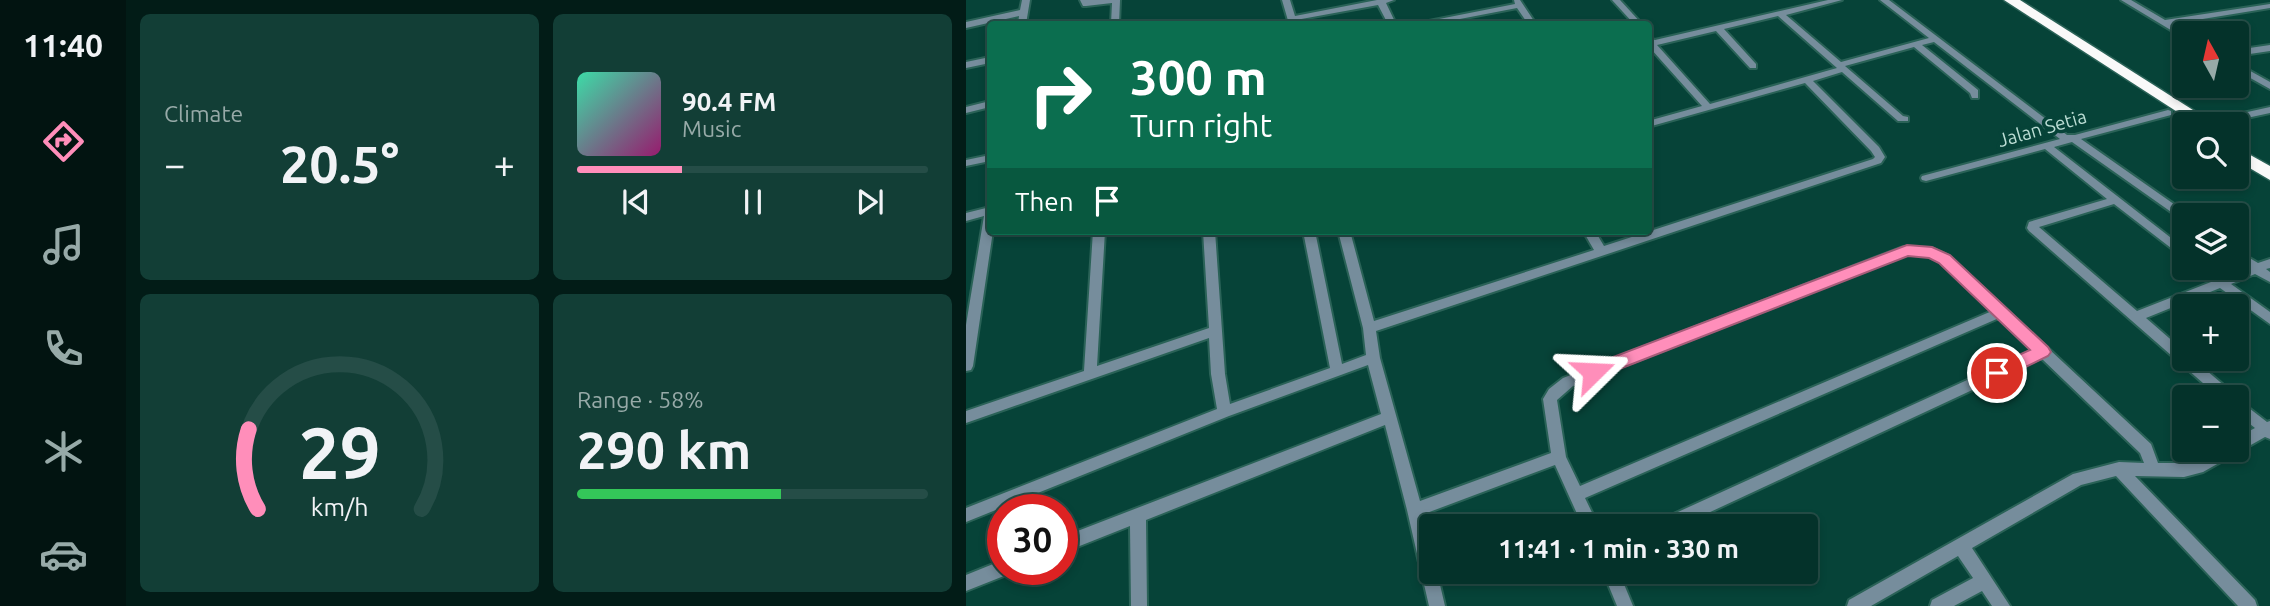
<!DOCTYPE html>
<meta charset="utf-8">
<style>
:root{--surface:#04322a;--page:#123e36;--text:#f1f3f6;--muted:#97aaa8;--line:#254d47;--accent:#ff8eba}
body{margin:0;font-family:Ubuntu,sans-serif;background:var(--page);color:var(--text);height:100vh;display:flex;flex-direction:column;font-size:26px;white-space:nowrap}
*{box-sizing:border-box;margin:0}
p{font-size:23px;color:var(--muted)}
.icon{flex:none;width:38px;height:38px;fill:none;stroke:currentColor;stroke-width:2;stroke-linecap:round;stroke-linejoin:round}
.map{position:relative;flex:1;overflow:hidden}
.details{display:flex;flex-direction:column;gap:14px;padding:14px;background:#021c17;width:840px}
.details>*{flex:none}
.top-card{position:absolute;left:21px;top:21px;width:665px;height:214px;border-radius:7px;box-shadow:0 4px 10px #0003,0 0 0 2px var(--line);background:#0b6e4f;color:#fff;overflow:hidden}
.needle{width:46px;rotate:352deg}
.fabs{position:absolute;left:1206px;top:21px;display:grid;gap:14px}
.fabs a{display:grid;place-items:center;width:77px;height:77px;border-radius:7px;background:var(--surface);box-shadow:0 4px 10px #0003,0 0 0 2px var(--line);font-size:35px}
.speed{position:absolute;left:21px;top:494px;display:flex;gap:14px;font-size:35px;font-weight:700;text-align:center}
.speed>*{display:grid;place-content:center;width:91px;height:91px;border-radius:50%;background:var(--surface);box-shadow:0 4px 10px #0003,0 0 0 2px var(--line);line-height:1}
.speed .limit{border:10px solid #d22;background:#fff;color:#111}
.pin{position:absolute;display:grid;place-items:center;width:60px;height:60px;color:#fff;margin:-30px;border:4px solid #fff;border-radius:50%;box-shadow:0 2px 7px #0007}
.me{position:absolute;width:77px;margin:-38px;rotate:69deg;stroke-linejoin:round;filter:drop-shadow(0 0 5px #0008)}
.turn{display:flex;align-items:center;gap:24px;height:147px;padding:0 28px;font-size:32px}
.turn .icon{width:91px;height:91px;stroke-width:2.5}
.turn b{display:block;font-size:49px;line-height:60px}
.then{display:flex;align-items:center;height:66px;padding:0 28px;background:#0003;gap:14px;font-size:26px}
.big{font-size:52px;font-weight:600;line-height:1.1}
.details .tile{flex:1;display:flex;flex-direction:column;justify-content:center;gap:10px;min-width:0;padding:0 24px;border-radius:10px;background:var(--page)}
.details .dial{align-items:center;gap:0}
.dial svg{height:182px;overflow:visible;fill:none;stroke:var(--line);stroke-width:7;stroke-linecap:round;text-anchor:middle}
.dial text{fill:var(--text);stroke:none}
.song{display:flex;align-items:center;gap:21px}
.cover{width:84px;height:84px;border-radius:10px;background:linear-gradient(135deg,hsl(160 70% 55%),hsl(320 70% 35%))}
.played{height:7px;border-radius:4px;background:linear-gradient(90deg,var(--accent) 30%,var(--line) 30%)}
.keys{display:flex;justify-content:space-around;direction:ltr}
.heat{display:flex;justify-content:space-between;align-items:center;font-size:38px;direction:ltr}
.charge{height:10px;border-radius:5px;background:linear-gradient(90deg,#34c759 58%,var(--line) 0)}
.details .tiles{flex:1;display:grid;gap:14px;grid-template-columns:repeat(2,1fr)}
.trip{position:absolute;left:453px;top:514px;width:399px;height:70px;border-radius:7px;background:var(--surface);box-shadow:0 4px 10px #0003,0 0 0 2px var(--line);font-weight:600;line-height:70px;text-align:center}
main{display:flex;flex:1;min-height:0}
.dock{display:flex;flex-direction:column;width:126px;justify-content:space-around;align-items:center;background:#021411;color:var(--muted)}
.dock .icon{width:49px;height:49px}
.dock .on{color:var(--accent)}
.dock b{font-size:32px;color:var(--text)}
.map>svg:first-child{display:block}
</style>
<main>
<nav class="dock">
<b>11:40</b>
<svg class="icon on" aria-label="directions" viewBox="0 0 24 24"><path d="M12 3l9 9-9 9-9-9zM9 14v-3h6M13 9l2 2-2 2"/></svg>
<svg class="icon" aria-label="music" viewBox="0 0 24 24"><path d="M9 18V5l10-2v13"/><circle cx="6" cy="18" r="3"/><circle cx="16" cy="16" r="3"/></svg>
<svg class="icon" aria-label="phone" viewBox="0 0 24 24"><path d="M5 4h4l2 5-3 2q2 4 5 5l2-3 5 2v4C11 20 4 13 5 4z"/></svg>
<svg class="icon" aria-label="climate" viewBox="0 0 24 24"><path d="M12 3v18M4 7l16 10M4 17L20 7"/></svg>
<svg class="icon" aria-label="car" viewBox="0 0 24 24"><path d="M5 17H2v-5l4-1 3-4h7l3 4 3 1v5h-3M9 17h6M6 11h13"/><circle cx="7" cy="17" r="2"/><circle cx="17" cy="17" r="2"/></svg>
</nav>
<section class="details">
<div class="tiles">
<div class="tile"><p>Climate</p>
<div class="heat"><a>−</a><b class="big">20.5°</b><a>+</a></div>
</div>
<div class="tile">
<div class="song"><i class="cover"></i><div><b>90.4 FM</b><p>Music</p></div></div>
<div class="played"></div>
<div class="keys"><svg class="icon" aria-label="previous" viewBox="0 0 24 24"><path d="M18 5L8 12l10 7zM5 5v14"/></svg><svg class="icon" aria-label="pause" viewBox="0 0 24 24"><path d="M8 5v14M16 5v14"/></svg><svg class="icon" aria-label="next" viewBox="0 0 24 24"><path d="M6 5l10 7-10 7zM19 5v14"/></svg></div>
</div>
<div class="tile dial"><svg viewBox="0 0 100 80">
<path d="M14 69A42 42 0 1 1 86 69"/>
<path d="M14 69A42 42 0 0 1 10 34" stroke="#ff8eba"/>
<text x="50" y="56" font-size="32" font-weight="700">29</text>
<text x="50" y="72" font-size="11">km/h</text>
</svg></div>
<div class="tile"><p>Range · 58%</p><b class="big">290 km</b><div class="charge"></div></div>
</div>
</section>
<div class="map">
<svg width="1304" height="606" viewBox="0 0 1304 606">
<rect width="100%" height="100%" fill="#064338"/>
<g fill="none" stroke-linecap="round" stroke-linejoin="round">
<g stroke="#2a6257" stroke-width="4">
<g id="minor">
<path d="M 56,0 L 64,0 L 60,24 L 52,24 L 53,16 L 0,28 L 0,22 L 54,10 Z"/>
<path d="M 114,0 L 154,0 L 153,24 L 145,24 L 146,3 L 120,6 L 117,6 Z"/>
<path d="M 316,0 L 324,0 L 329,16 L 411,0 L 428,0 L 420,3 L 430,24 L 422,24 L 412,5 L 330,20 L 331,24 L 323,24 Z"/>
<path d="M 548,0 L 554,0 L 570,24 L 562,24 L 551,8 L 468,24 L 454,24 L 458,22 L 549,4 Z"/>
<path d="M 646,0 L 654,0 L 676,24 L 668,24 Z"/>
<path d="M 862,0 L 876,0 L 820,15 L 875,62 L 963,38 L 914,0 L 923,0 L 1101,135 L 1109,135 L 1202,110 L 1205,111 L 1205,115 L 1115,139 L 1222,214 L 1218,215 L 1218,221 L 1106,142 L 1088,147 L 1218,248 L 1218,258 L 1148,204 L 1073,227 L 1171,311 L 1245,282 L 1229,268 L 1243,268 L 1256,277 L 1281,268 L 1270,260 L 1270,250 L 1292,263 L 1304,259 L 1304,268 L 1300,269 L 1304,272 L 1304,282 L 1289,274 L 1265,284 L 1304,312 L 1304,324 L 1254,288 L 1180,318 L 1218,351 L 1218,359 L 1227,359 L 1267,393 L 1269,397 L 1253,397 L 1063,231 L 1061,228 L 1063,222 L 1141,199 L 1079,149 L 960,181 L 956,180 L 955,178 L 956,176 L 1094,139 L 968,42 L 956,45 L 1012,90 L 1012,98 L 1006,98 L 1004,93 L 948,47 L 879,66 L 937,116 L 942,117 L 942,121 L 932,121 L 876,72 L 847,81 L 913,147 L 919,157 L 915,163 L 410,331 L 414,358 L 454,501 L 585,453 L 577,399 L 583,389 L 597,378 L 937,247 L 966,248 L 983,256 L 1185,444 L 1192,463 L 1218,463 L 1234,459 L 1251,450 L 1270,450 L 1270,438 L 1289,428 L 1270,413 L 1270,398 L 1301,422 L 1304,421 L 1304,439 L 1299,437 L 1237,472 L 1218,477 L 1169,476 L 1289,600 L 1291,606 L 1272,606 L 1150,476 L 1115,485 L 1006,548 L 1044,606 L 1026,606 L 1016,591 L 988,606 L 964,606 L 966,600 L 1007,578 L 992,556 L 905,606 L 881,606 L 883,600 L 1107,474 L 1153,462 L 1178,463 L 1174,453 L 1075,358 L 712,527 L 687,527 L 690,522 L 1067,350 L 1033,318 L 619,498 L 633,527 L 617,527 L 589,465 L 458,514 L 466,548 L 466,572 L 471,572 L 479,606 L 463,606 L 441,510 L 419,425 L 180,520 L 181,606 L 165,606 L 164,526 L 96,553 L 96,537 L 415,414 L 402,365 L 263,416 L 0,522 L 0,508 L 251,409 L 245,374 L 243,338 L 0,423 L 0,411 L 118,371 L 127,231 L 139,231 L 131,366 L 243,328 L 237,231 L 249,231 L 259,374 L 264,404 L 364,368 L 337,231 L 349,231 L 376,364 L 400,355 L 397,328 L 372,231 L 384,231 L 408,321 L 628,250 L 617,231 L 629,231 L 638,246 L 907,159 L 909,157 L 905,151 L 839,83 L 682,127 L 682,121 L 736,106 L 685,49 L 682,38 L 689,40 ZM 812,16 L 871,68 L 744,104 L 691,45 L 750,31 L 784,68 L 790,68 L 790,64 L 758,29 ZM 942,254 L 964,256 L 975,262 L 1026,311 L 614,486 L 600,457 L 591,400 L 607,386 Z"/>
<path d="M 1155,0 L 1165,0 L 1199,20 L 1304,4 L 1304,8 L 1206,24 L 1221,33 L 1218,33 L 1218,38 Z"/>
<path d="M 1304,45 L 1304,51 L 1270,56 L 1270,50 Z"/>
<path d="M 24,57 L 24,63 L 0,68 L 0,62 Z"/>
<path d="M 1270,63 L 1304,82 L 1304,89 L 1270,70 Z"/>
<path d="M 24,101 L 24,107 L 0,113 L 0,107 Z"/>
<path d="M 1304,107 L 1304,113 L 1253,124 L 1236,124 L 1241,121 Z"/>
<path d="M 24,155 L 24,161 L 0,166 L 0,160 Z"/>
<path d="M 24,207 L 24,231 L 27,231 L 7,366 L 5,370 L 0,371 L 0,325 L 18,216 L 0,221 L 0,213 Z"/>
<path d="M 37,560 L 37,569 L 45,569 L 43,574 L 0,591 L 0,575 Z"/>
<path d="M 637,572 L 653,572 L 667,606 L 651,606 Z"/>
</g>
</g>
<g stroke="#2a6257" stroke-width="3">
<g id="highway">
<path d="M 1038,0 L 1054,0 L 1249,124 L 1230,124 Z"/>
<path d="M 1270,147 L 1304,166 L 1304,180 L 1270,160 Z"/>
</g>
</g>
<use href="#minor" fill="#768d9c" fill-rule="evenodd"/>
<use href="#highway" fill="#f9f9f9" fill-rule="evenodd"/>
</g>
<path fill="#ff8eba" stroke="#a65c79" stroke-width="2" d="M 941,245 L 966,247 L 984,255 L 1082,347 L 1085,352 L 1082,356 L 1037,378 L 1031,380 L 1024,378 L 1022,373 L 1024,368 L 1064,350 L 973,263 L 963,258 L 942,256 L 633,377 L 627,379 L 621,377 L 618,372 L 621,367 Z"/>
<g text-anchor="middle" stroke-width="7" stroke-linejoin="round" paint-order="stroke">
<g font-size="19" fill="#bbddd4" stroke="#064338">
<text transform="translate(1076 128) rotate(-16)" y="7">Jalan Setia</text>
</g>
</g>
</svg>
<div class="fabs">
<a><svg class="needle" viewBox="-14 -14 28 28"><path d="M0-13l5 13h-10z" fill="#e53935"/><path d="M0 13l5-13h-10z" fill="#97aaa8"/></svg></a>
<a><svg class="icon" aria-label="search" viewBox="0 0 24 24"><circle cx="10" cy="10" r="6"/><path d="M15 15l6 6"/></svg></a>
<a><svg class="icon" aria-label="layers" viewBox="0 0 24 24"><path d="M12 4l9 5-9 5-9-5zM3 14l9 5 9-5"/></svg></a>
<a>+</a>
<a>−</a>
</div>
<div class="speed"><div class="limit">30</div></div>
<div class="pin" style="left:1031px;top:373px;background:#d93025"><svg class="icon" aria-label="arrive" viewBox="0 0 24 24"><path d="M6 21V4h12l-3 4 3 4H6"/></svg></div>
<svg class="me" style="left:627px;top:372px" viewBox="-20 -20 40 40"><path d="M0-17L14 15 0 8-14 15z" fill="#ff8eba" stroke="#fff" stroke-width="4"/></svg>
<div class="trip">11:41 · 1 min · 330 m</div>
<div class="top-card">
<div class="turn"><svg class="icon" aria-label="right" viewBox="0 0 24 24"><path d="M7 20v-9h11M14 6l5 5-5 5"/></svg><div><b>300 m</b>Turn right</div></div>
<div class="then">Then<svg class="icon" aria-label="arrive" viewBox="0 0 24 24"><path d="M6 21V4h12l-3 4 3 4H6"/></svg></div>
</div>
</div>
</main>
